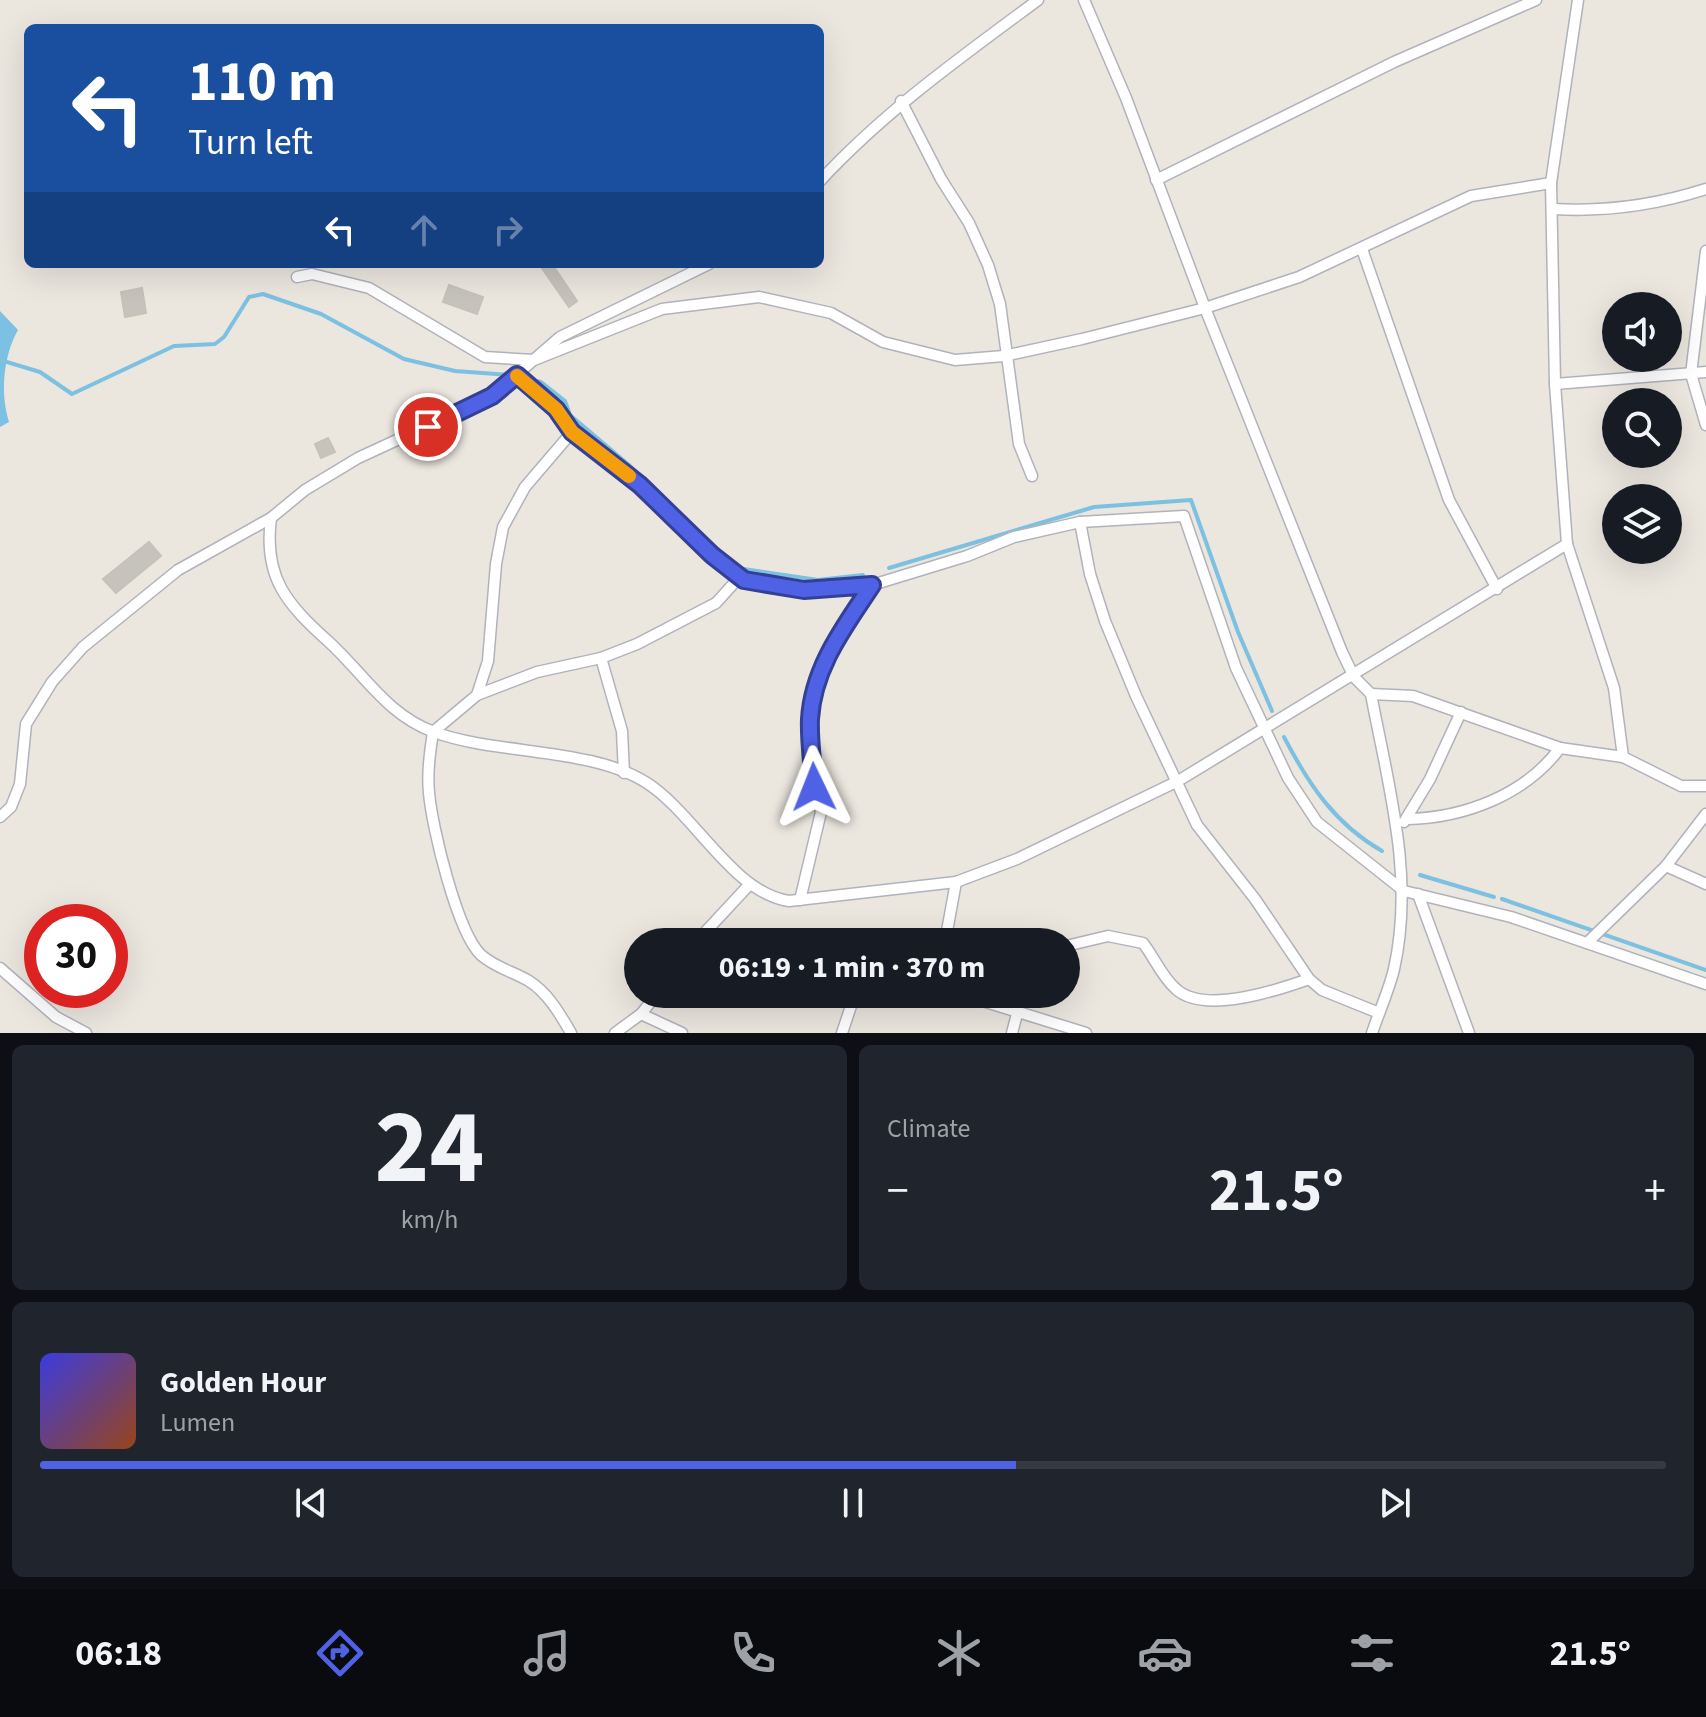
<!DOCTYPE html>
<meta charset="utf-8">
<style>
:root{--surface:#171b24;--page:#20242c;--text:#f1f3f6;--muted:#9ea1a6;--line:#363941;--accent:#4f62e6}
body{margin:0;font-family:"Source Sans 3",sans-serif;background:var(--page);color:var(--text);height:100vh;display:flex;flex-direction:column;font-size:30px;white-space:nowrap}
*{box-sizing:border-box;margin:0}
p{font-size:26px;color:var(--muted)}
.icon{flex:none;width:44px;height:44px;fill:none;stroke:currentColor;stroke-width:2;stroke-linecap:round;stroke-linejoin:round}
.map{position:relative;height:1033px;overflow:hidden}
.sheet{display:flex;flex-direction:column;gap:12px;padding:12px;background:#0d0f14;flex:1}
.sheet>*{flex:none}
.hud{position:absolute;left:24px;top:24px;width:800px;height:244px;border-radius:12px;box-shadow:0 8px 32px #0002;background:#1a4fa0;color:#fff;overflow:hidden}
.buttons{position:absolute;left:1602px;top:292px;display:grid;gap:16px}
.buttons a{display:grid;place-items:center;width:80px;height:80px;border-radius:50%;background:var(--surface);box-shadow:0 8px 32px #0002;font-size:40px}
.speed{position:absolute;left:24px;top:904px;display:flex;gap:16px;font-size:40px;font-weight:700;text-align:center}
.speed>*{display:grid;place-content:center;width:104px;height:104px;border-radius:50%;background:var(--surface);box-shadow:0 8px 32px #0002;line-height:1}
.speed .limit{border:12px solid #d22;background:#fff;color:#111}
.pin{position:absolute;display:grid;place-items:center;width:68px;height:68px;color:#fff;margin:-34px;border:4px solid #fff;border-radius:50%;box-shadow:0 2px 8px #0007}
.me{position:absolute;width:88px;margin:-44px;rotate:358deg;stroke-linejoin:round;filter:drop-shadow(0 0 6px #0008)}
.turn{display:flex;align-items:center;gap:28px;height:168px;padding:0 32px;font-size:36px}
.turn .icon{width:104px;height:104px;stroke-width:2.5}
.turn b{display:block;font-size:56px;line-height:68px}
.lanes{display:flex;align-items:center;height:76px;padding:0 32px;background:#0003;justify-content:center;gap:40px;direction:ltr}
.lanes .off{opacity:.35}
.big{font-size:60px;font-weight:700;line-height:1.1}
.sheet .card{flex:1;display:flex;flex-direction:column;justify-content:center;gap:12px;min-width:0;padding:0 28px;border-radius:12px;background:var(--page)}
.sheet .dial{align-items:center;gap:0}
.dial b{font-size:104px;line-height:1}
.song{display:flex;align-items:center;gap:24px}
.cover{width:96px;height:96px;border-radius:12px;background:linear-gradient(135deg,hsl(240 70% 55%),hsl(20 70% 35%))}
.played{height:8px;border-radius:4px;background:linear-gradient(90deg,var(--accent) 60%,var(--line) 60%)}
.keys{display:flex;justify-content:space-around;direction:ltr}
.heat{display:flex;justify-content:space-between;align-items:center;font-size:44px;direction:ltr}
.sheet .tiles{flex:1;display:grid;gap:12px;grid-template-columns:1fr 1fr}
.card:last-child{grid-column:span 2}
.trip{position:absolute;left:624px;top:928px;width:456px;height:80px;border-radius:40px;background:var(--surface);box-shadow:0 8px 32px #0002;font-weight:700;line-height:80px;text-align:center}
.tab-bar{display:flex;height:128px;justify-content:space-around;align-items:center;background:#090b0e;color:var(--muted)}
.tab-bar .icon{width:56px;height:56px}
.tab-bar .active{color:var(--accent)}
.tab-bar b{font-size:36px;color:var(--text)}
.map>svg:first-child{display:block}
</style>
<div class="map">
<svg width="1706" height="1033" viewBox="0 0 1706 1033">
<rect width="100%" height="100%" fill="#ebe6de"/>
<path fill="#7cc0e2" d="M 0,311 L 18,330 C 3,356 0,394 9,422 L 0,427 Z"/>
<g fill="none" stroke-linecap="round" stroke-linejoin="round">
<g stroke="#7cc0e2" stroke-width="4">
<path d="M 0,360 L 40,372 L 72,394 L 174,346 L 215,344 L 224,337 L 249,297 L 263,294 L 321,314 L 404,359 L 455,371 L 511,375"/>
<path d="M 528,379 L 541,382 L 565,401 L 570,415 L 629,465 L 737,568 L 818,580 L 863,575"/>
<path d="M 889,568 L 1094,507 L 1191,500 L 1238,632 L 1272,711"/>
<path d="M 1284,737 C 1309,785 1335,824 1382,851"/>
<path d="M 1420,875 L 1494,897"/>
<path d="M 1502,899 L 1706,970"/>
</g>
</g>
<g fill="#c6c3bd" stroke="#c6c2b8" stroke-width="2">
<path d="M 539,264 L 552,264 L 577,301 L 569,307 Z"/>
<path d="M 449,285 L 483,297 L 477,314 L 443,302 Z"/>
<path d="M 142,288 L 146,313 L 125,317 L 121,292 Z"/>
<path d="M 328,438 L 335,452 L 321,458 L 315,444 Z"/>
<path d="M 149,542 L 161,556 L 116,593 L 103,579 Z"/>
</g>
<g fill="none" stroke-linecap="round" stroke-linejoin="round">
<g stroke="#b1b3bc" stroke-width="13">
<g id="minor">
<path d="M 1084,0 L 1126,98 L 1205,308 L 1342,652 L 1354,677 L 1371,694 C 1388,785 1415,876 1394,969 C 1389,990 1379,1012 1372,1033"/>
<path d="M 1578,0 L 1551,183 L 1555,384 L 1567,544 L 1614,688 L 1623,757"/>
<path d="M 901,101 L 941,179 L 969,223 L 988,265 L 1000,304 L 1019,444 L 1032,476"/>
<path d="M 1156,180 L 1394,62 L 1536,0"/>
<path d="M 820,181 C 885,111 961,57 1038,0"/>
<path d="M 1554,209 C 1606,212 1656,205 1706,189"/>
<path d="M 1362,249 L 1449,500 L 1497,589"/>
<path d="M 1706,251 L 1691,374 L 1706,425"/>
<path d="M 297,277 L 312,274 L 369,288 L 485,357 L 534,360 L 662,309 L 759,297 L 831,313 L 883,342 L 955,360 L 1004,356 L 1082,339 L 1205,308 L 1299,277 L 1471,196 L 1551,183"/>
<path d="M 517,375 L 556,409 L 572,432 L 640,485 L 712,555 L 744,580 L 767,586 L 804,590 L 872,585 L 967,556 L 1014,537 L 1080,522 L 1184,516 L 1236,668 L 1288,778 L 1317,822 L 1404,891 L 1511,917 L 1706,984"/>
<path d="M 1555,384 L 1706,372"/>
<path d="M 271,518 C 263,578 287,604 329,642 C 364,674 387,715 434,732 C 496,755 591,747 647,783 C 695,814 733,893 789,901 L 956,882 L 1017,859 L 1178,781 L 1567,544"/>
<path d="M 1080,522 L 1090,574 L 1105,621 L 1136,696 L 1197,825 L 1255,899 L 1309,979 L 1322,990 L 1379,1013"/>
<path d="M 601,658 L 622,731 L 624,773"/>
<path d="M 1371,694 L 1413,696 L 1560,748 L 1623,757 L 1681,786 L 1706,786"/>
<path d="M 477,695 L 488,661 L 496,564 L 503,527 L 525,487 L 572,432"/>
<path d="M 0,817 L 11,807 L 20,784 L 26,724 L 52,682 L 83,647 L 178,570 L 271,518 L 305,490 L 358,458 L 492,396 L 560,337 L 709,264"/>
<path d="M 1407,819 C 1464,818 1525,795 1560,748"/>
<path d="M 1404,822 L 1430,779 L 1461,712"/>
<path d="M 1666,866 L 1706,884"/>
<path d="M 1418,894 L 1469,1033"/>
<path d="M 800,900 L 821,812 L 814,787 L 810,718 L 814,698 L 827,655 L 872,585"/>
<path d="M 696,942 L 749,885"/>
<path d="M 945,942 L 956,882"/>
<path d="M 1587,943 L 1666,866 L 1706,814"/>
<path d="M 1066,946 L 1108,936 L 1143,943 C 1154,957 1162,977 1176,989 C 1204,1015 1278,990 1309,979"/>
<path d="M 0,968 L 56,1017 L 86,1033"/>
<path d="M 960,994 L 1086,1033"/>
<path d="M 641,1014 L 682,1033"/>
<path d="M 571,1033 C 560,1014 548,993 529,981 C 512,971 496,968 481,955 C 457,932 432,827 429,793 C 427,772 430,752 433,732 L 477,695 L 537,672 L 601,658 L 637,644 L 716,603 L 735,582 L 744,580"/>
<path d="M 615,1033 L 641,1014 L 657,994"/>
<path d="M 842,1033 L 855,994"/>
<path d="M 1012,1033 L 1018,1010"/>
</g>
</g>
<use href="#minor" stroke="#fff" stroke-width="10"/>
</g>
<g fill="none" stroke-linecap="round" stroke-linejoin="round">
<g stroke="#334096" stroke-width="20">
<path id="route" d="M 428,427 L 492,396 L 517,375 L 556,409 L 572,432 L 640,485 L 712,555 L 744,580 L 804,590 L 872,585 C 845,626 813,667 810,719 C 809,741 813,765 814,787"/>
</g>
<use href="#route" stroke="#4f62e6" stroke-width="14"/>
<path stroke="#f59e0b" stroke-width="14" d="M 517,376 L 556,409 L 572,432 L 629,476"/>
</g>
</svg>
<div class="buttons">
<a><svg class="icon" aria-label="sound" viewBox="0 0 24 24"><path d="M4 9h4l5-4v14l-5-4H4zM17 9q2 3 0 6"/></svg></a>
<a><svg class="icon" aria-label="search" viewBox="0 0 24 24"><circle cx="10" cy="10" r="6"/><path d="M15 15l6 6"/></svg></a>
<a><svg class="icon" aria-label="layers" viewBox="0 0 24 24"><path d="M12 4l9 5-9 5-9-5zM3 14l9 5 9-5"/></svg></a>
</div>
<div class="speed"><div class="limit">30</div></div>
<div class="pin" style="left:428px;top:427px;background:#d93025"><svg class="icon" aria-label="arrive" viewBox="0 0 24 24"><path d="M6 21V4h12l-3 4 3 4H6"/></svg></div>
<svg class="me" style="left:814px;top:787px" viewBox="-20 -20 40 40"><path d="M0-17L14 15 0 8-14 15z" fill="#4f62e6" stroke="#fff" stroke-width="4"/></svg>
<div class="trip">06:19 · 1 min · 370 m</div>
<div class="hud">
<div class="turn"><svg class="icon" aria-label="left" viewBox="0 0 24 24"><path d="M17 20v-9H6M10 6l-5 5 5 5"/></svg><div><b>110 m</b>Turn left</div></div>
<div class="lanes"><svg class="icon" aria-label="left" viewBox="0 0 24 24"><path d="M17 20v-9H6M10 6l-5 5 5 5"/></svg><svg class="icon off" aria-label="ahead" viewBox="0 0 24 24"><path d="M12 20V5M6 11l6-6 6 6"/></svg><svg class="icon off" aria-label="right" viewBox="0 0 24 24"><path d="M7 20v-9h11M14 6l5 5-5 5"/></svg></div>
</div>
</div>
<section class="sheet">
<div class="tiles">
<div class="card dial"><b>24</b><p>km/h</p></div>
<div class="card"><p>Climate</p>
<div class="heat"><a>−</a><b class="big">21.5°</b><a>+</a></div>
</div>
<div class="card">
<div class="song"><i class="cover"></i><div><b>Golden Hour</b><p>Lumen</p></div></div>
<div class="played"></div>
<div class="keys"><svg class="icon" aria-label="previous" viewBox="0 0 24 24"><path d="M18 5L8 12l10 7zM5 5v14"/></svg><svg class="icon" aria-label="pause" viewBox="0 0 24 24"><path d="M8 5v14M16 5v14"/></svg><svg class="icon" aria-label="next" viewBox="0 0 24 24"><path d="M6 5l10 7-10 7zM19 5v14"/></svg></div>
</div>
</div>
</section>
<nav class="tab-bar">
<b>06:18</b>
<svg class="icon active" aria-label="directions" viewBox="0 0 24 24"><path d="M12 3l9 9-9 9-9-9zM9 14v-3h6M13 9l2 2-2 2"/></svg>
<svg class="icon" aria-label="music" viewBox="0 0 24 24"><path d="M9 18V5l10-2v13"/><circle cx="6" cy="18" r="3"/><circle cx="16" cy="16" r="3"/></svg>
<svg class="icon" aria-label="phone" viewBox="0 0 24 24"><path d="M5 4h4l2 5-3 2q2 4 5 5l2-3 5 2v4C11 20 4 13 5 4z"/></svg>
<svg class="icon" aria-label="climate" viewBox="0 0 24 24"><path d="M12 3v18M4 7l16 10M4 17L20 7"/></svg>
<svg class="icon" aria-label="car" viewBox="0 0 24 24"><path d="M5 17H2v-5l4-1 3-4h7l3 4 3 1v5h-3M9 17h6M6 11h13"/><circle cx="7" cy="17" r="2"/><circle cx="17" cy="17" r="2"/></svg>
<svg class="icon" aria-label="filters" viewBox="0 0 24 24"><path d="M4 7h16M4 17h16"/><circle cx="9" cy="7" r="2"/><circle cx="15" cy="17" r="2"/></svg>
<b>21.5°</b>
</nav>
